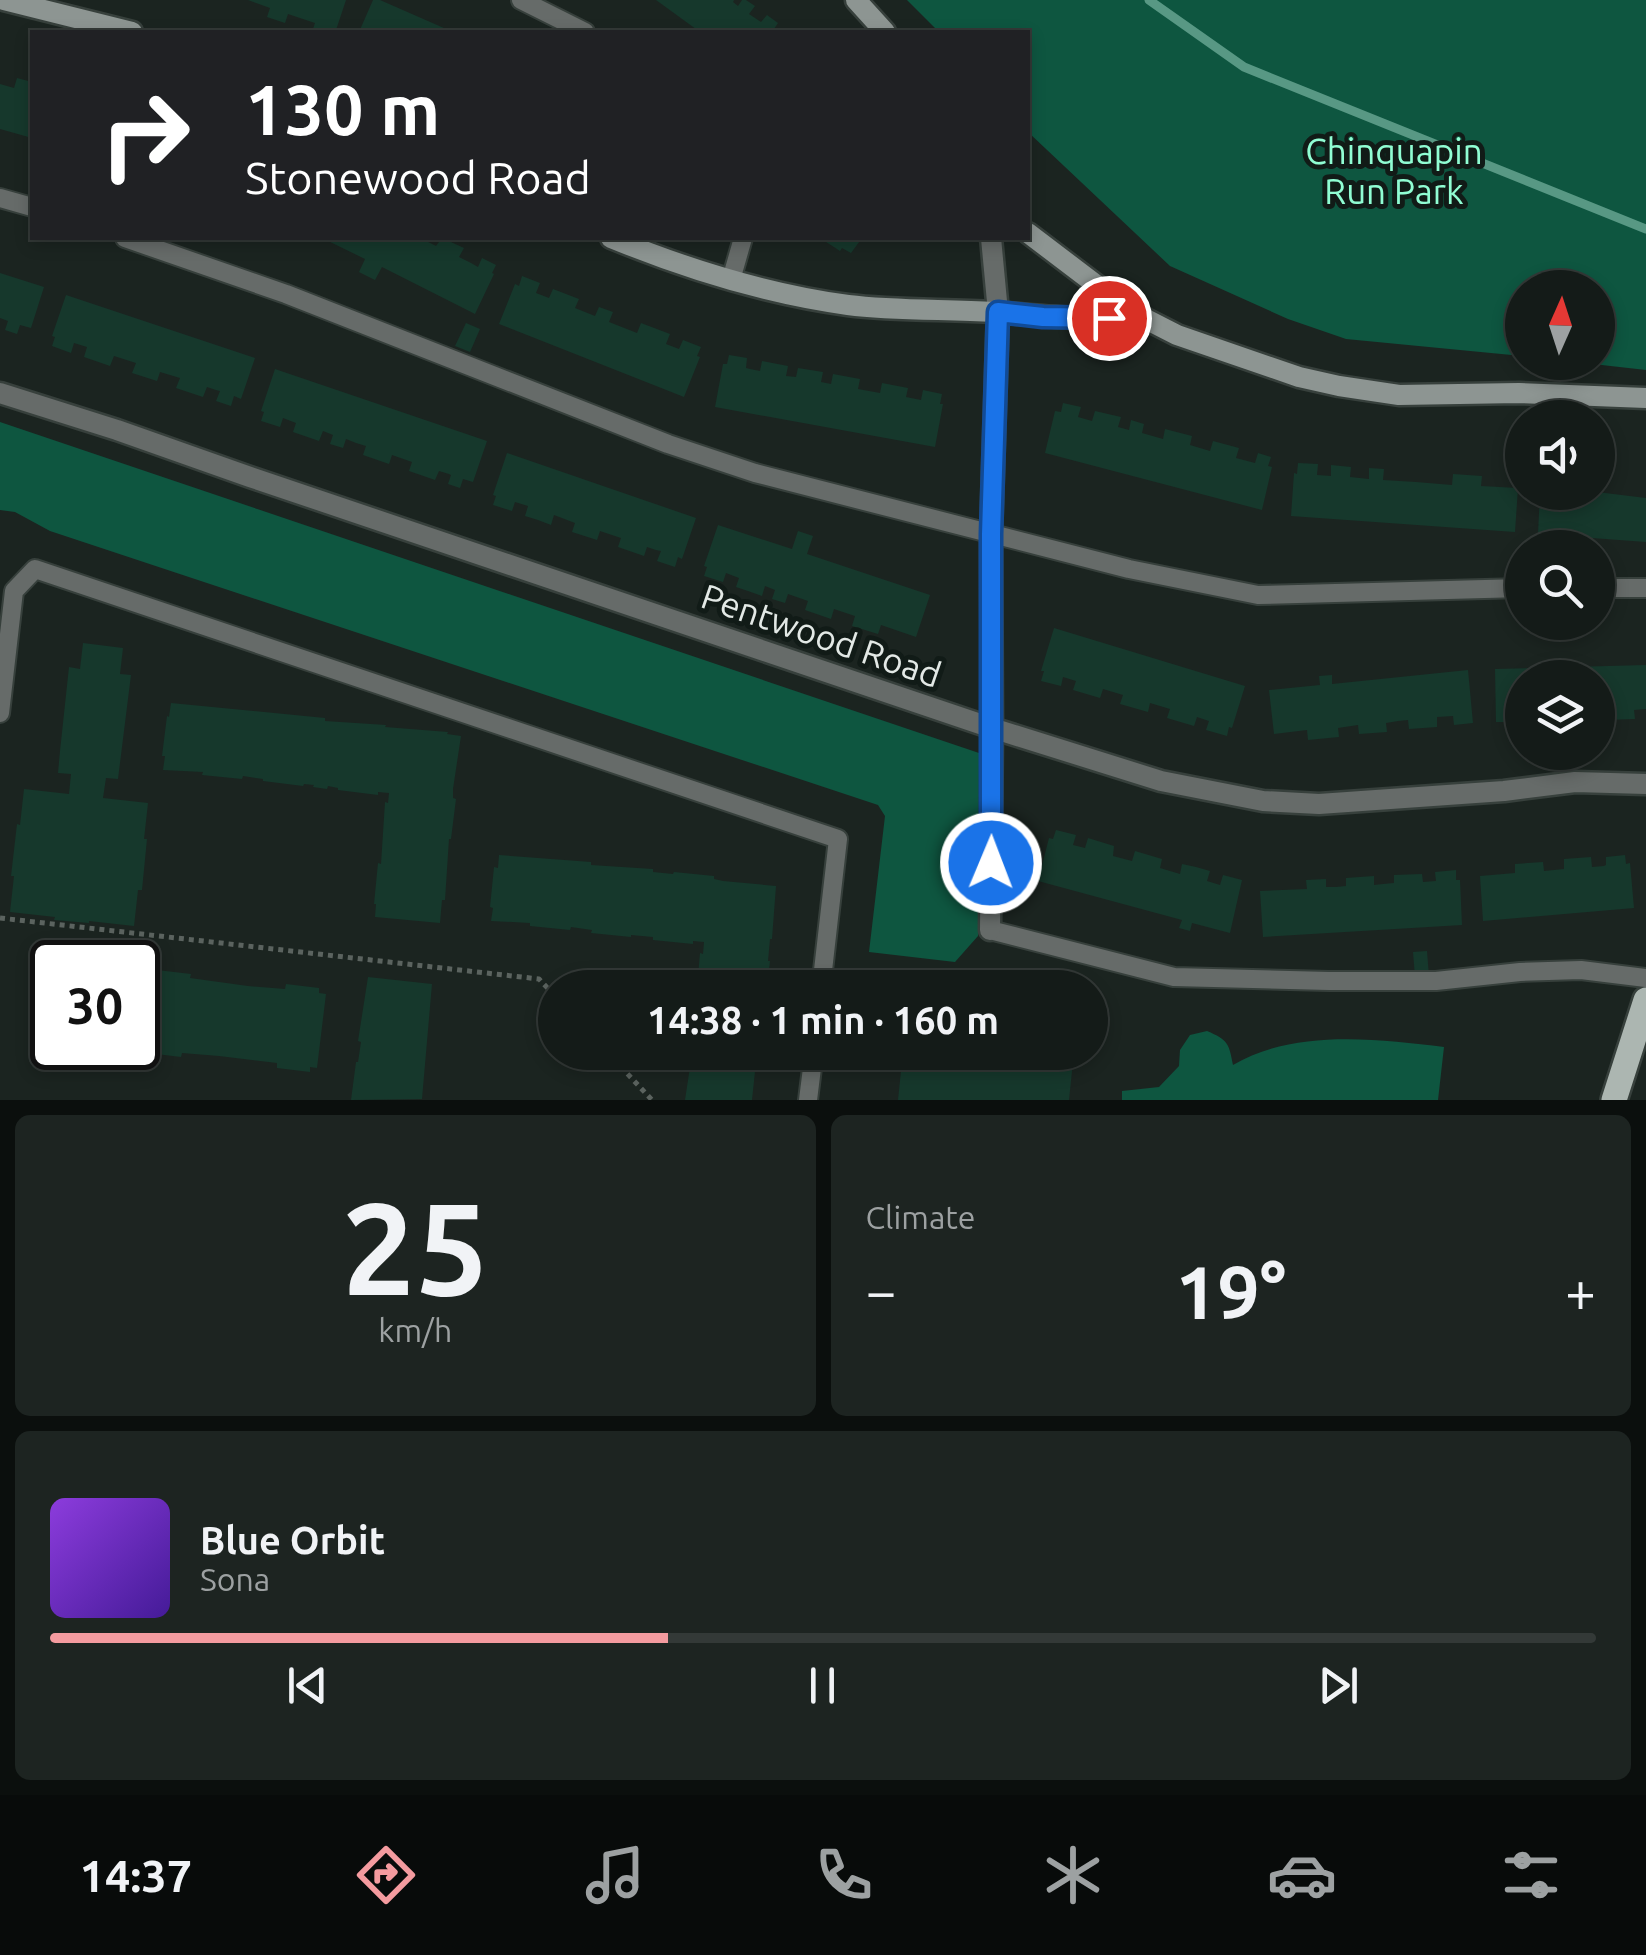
<!DOCTYPE html>
<meta charset="utf-8">
<style>
:root{--surface:#141b18;--page:#1d2421;--text:#f1f3f6;--muted:#9da1a2;--line:#333937;--accent:#f49b9f}
body{margin:0;font-family:Ubuntu,sans-serif;background:var(--page);color:var(--text);height:100vh;display:flex;flex-direction:column;font-size:38px;white-space:nowrap}
*{box-sizing:border-box;margin:0}
p{font-size:32px;color:var(--muted)}
.icon{flex:none;width:55px;height:55px;fill:none;stroke:currentColor;stroke-width:2;stroke-linecap:round;stroke-linejoin:round}
.map{position:relative;height:1100px;overflow:hidden}
.details{display:flex;flex-direction:column;gap:15px;padding:15px;background:#0b0f0d;flex:1}
.details>*{flex:none}
.hud{position:absolute;left:30px;top:30px;width:1000px;height:210px;border-radius:0px;box-shadow:0 5px 15px #0003,0 0 0 2px var(--line);background:#202124;color:#fff;overflow:hidden}
.needle{width:65px;rotate:3deg}
.tools{position:absolute;left:1505px;top:270px;display:grid;gap:20px}
.tools a{display:grid;place-items:center;width:110px;height:110px;border-radius:50%;background:var(--surface);box-shadow:0 5px 15px #0003,0 0 0 2px var(--line);font-size:50px}
.speed{position:absolute;left:30px;top:940px;display:flex;gap:20px;font-size:50px;font-weight:700;text-align:center}
.speed>*{display:grid;place-content:center;width:130px;height:130px;border-radius:50%;background:var(--surface);box-shadow:0 5px 15px #0003,0 0 0 2px var(--line);line-height:1}
.speed .limit{border:5px solid #111;border-radius:15px;background:#fff;color:#111}
.pin{position:absolute;display:grid;place-items:center;width:85px;height:85px;color:#fff;margin:-42px;border:5px solid #fff;border-radius:50%;box-shadow:0 2px 10px #0007}
.me{position:absolute;width:110px;margin:-55px;rotate:1deg;stroke-linejoin:round;filter:drop-shadow(0 0 8px #0008)}
.turn{display:flex;align-items:center;gap:35px;height:210px;padding:0 50px;font-size:45px}
.turn .icon{width:130px;height:130px;stroke-width:2.5}
.turn b{display:block;font-size:70px;line-height:85px}
.big{font-size:75px;font-weight:700;line-height:1.1}
.details .tile{flex:1;display:flex;flex-direction:column;justify-content:center;gap:15px;min-width:0;padding:0 35px;border-radius:15px;background:var(--page)}
.details .dial{align-items:center;gap:0}
.dial b{font-size:130px;line-height:1}
.song{display:flex;align-items:center;gap:30px}
.cover{width:120px;height:120px;border-radius:15px;background:linear-gradient(135deg,hsl(270 70% 55%),hsl(260 70% 35%))}
.played{height:10px;border-radius:5px;background:linear-gradient(90deg,var(--accent) 40%,var(--line) 40%)}
.keys{display:flex;justify-content:space-around;direction:ltr}
.heat{display:flex;justify-content:space-between;align-items:center;font-size:55px;direction:ltr}
.details .tiles{flex:1;display:grid;gap:15px;grid-template-columns:1fr 1fr}
.tile:last-child{grid-column:span 2}
.trip{position:absolute;left:538px;top:970px;width:570px;height:100px;border-radius:50px;background:var(--surface);box-shadow:0 5px 15px #0003,0 0 0 2px var(--line);font-weight:700;line-height:100px;text-align:center}
.menu{display:flex;height:160px;justify-content:space-around;align-items:center;background:#080b0a;color:var(--muted)}
.menu .icon{width:70px;height:70px}
.menu .active{color:var(--accent)}
.menu b{font-size:45px;color:var(--text)}
.map>svg:first-child{display:block}
</style>
<div class="map">
<svg width="1646" height="1100" viewBox="0 0 1646 1100">
<rect width="100%" height="100%" fill="#1b2420"/>
<g fill="#0e5640">
<path d="M 907,0 L 1646,0 L 1646,370 L 1584,363 L 1598,362 L 1598,288 L 1522,288 L 1522,356 L 1346,339 L 1288,319 L 1170,266 L 1028,132 L 1028,32 L 939,32 Z"/>
<path d="M 0,422 L 979,753 L 978,936 L 955,962 L 869,952 L 885,816 L 878,805 L 50,531 L 15,512 L 0,510 Z"/>
<path d="M 1207,1031 C 1228,1040 1229,1043 1233,1065 C 1294,1029 1377,1039 1444,1047 L 1438,1100 L 1122,1100 L 1122,1091 L 1159,1087 L 1179,1066 L 1180,1050 L 1190,1035 Z"/>
</g>
<g fill="none" stroke-linecap="round" stroke-linejoin="round">
<path stroke="#589884" stroke-width="9" d="M 1149,0 L 1244,67 L 1646,229"/>
</g>
<g fill="#16382c">
<path d="M 248,0 L 346,0 L 336,30 L 333,29 L 332,32 L 312,32 L 315,23 L 288,14 L 285,23 L 267,17 L 270,8 Z"/>
<path d="M 373,0 L 380,0 L 453,32 L 359,32 Z"/>
<path d="M 656,0 L 734,0 L 733,2 L 738,6 L 742,0 L 746,0 L 755,6 L 749,14 L 761,22 L 767,15 L 778,23 L 772,32 L 700,32 Z"/>
<path d="M 17,78 L 32,82 L 32,138 L 0,129 L 0,84 L 14,88 Z"/>
<path d="M 322,238 L 420,238 L 436,246 L 442,238 L 464,248 L 459,257 L 471,263 L 478,267 L 482,258 L 496,265 L 492,273 L 494,274 L 475,314 L 382,267 L 375,280 L 359,272 L 365,259 Z"/>
<path d="M 820,238 L 862,238 L 851,253 L 842,248 L 840,251 Z"/>
<path d="M 0,273 L 44,287 L 31,328 L 20,325 L 17,334 L 5,330 L 8,321 L 0,318 Z"/>
<path d="M 522,276 L 540,283 L 536,293 L 549,298 L 553,289 L 579,299 L 575,308 L 595,316 L 599,307 L 613,312 L 609,322 L 637,333 L 641,323 L 670,334 L 666,344 L 679,349 L 683,340 L 701,347 L 697,356 L 700,357 L 684,397 L 499,324 L 515,284 L 519,286 Z"/>
<path d="M 66,295 L 255,358 L 241,399 L 234,396 L 231,406 L 216,401 L 220,391 L 216,390 L 207,387 L 203,397 L 176,388 L 180,378 L 160,372 L 157,381 L 132,373 L 136,363 L 114,356 L 110,366 L 84,357 L 87,347 L 74,343 L 71,353 L 52,346 L 55,337 L 52,336 Z"/>
<path d="M 466,323 L 480,329 L 470,352 L 455,346 Z"/>
<path d="M 729,355 L 747,358 L 746,368 L 750,369 L 760,371 L 762,361 L 788,366 L 786,376 L 796,377 L 798,368 L 823,372 L 821,382 L 831,384 L 833,374 L 860,379 L 858,389 L 880,393 L 882,383 L 908,388 L 906,397 L 921,400 L 923,390 L 942,394 L 940,404 L 943,404 L 935,447 L 715,407 L 723,364 L 727,364 Z"/>
<path d="M 275,369 L 487,441 L 473,482 L 463,479 L 460,488 L 448,484 L 451,475 L 449,474 L 439,471 L 435,480 L 409,471 L 412,462 L 392,455 L 389,464 L 363,455 L 366,446 L 356,443 L 346,439 L 343,448 L 330,444 L 333,435 L 323,431 L 319,441 L 293,432 L 296,423 L 283,418 L 280,427 L 261,421 L 264,412 L 261,411 Z"/>
<path d="M 1063,403 L 1081,407 L 1078,417 L 1092,421 L 1095,411 L 1121,417 L 1118,427 L 1129,430 L 1131,420 L 1144,424 L 1142,433 L 1163,439 L 1165,429 L 1192,436 L 1190,445 L 1210,451 L 1213,441 L 1239,448 L 1236,458 L 1255,463 L 1258,453 L 1271,457 L 1268,466 L 1272,467 L 1262,510 L 1045,453 L 1055,411 L 1061,412 Z"/>
<path d="M 507,453 L 696,518 L 682,559 L 678,557 L 675,567 L 657,561 L 661,551 L 656,550 L 647,547 L 644,556 L 618,547 L 621,538 L 600,531 L 597,540 L 572,532 L 575,523 L 554,515 L 551,525 L 538,520 L 525,516 L 528,506 L 515,502 L 512,511 L 493,505 L 496,496 L 493,495 Z"/>
<path d="M 1298,463 L 1318,464 L 1317,475 L 1331,476 L 1331,465 L 1351,467 L 1350,477 L 1369,479 L 1369,468 L 1384,469 L 1383,480 L 1416,482 L 1452,485 L 1453,474 L 1482,476 L 1481,486 L 1518,488 L 1515,532 L 1291,516 L 1294,473 L 1297,474 Z"/>
<path d="M 1540,492 L 1597,492 L 1646,498 L 1646,542 L 1538,534 Z"/>
<path d="M 718,525 L 792,549 L 798,531 L 813,536 L 807,554 L 930,595 L 916,637 L 881,625 L 878,634 L 852,626 L 855,616 L 834,609 L 831,619 L 805,610 L 808,601 L 788,594 L 785,603 L 772,599 L 775,590 L 765,586 L 762,596 L 748,591 L 736,587 L 739,578 L 726,573 L 723,582 L 704,576 L 707,567 L 704,566 Z"/>
<path d="M 1054,628 L 1245,686 L 1232,728 L 1229,727 L 1227,736 L 1206,730 L 1209,721 L 1197,717 L 1194,726 L 1167,718 L 1170,709 L 1150,703 L 1148,712 L 1120,704 L 1123,695 L 1103,689 L 1100,698 L 1073,690 L 1076,681 L 1063,677 L 1061,686 L 1041,681 L 1044,671 L 1041,671 Z"/>
<path d="M 83,643 L 123,648 L 120,674 L 131,675 L 118,779 L 106,778 L 103,798 L 148,803 L 144,839 L 147,839 L 142,890 L 138,890 L 134,926 L 89,921 L 89,923 L 54,920 L 55,917 L 10,912 L 14,876 L 11,876 L 17,824 L 20,825 L 24,789 L 69,794 L 71,774 L 58,773 L 60,751 L 69,667 L 80,669 Z"/>
<path d="M 1646,665 L 1646,709 L 1634,710 L 1635,719 L 1605,720 L 1606,711 L 1598,711 L 1598,678 L 1522,678 L 1522,712 L 1519,712 L 1519,722 L 1496,722 L 1495,669 Z"/>
<path d="M 1468,670 L 1473,723 L 1454,725 L 1453,716 L 1437,717 L 1437,727 L 1409,729 L 1408,720 L 1398,721 L 1386,723 L 1387,732 L 1359,734 L 1358,725 L 1338,728 L 1339,737 L 1308,740 L 1307,730 L 1274,734 L 1269,690 L 1320,685 L 1319,676 L 1332,675 L 1332,684 Z"/>
<path d="M 171,703 L 325,718 L 325,721 L 386,725 L 385,727 L 448,732 L 447,734 L 461,736 L 453,789 L 453,798 L 456,799 L 451,839 L 449,839 L 445,900 L 442,900 L 440,923 L 375,917 L 376,904 L 374,904 L 378,863 L 381,864 L 385,802 L 388,803 L 389,793 L 378,792 L 378,795 L 338,790 L 338,788 L 328,786 L 327,789 L 313,787 L 314,785 L 304,784 L 303,786 L 263,781 L 263,779 L 243,776 L 242,779 L 202,775 L 203,772 L 163,770 L 165,756 L 162,756 L 167,716 L 169,717 Z"/>
<path d="M 1056,830 L 1076,835 L 1073,845 L 1085,848 L 1088,838 L 1114,846 L 1113,856 L 1132,861 L 1135,851 L 1162,859 L 1160,868 L 1180,874 L 1182,864 L 1196,867 L 1210,871 L 1207,881 L 1220,885 L 1223,875 L 1242,880 L 1230,933 L 1192,923 L 1190,931 L 1179,928 L 1182,920 L 1038,881 L 1049,838 L 1053,839 Z"/>
<path d="M 499,855 L 591,862 L 591,865 L 653,869 L 653,872 L 673,874 L 674,872 L 714,876 L 714,879 L 723,881 L 776,886 L 772,939 L 770,939 L 768,961 L 770,961 L 767,988 L 697,988 L 700,953 L 703,954 L 704,942 L 693,941 L 693,944 L 653,940 L 653,937 L 631,935 L 631,937 L 591,933 L 592,930 L 571,927 L 570,930 L 530,926 L 530,923 L 491,921 L 493,908 L 490,907 L 494,867 L 498,868 Z"/>
<path d="M 1625,855 L 1626,864 L 1630,863 L 1634,908 L 1483,921 L 1480,876 L 1515,873 L 1515,864 L 1543,862 L 1544,871 L 1564,869 L 1564,859 L 1591,857 L 1592,867 L 1604,866 L 1606,865 L 1606,857 Z"/>
<path d="M 1456,870 L 1456,880 L 1460,880 L 1462,925 L 1263,937 L 1260,891 L 1307,889 L 1306,880 L 1326,879 L 1326,887 L 1336,887 L 1346,886 L 1346,878 L 1374,876 L 1374,885 L 1383,884 L 1394,883 L 1394,875 L 1422,874 L 1423,882 L 1436,881 L 1435,872 Z"/>
<path d="M 1427,951 L 1429,976 L 1415,977 L 1413,952 Z"/>
<path d="M 157,970 L 191,974 L 190,978 L 248,986 L 285,989 L 286,984 L 319,988 L 319,993 L 326,994 L 317,1068 L 310,1067 L 310,1072 L 277,1068 L 277,1063 L 219,1056 L 182,1053 L 181,1057 L 148,1053 L 148,1049 L 142,1048 L 148,994 L 150,974 L 157,975 Z"/>
<path d="M 368,977 L 432,984 L 422,1099 L 351,1100 L 356,1062 L 358,1062 L 361,1042 L 358,1041 Z"/>
<path d="M 689,1052 L 760,1052 L 759,1062 L 756,1062 L 752,1100 L 685,1100 L 690,1067 L 688,1067 Z"/>
<path d="M 903,1052 L 1074,1052 L 1069,1100 L 898,1100 Z"/>
</g>
<g fill="none" stroke-linecap="round" stroke-linejoin="round">
<g stroke="#37403c" stroke-width="22">
<g id="lane">
<path d="M 521,0 L 585,32"/>
<path d="M 0,198 L 32,207"/>
<path d="M 125,238 L 286,294 L 668,444 L 755,473 L 1129,569 L 1258,595 L 1522,588"/>
<path d="M 731,280 L 743,238"/>
<path d="M 1598,588 L 1646,588"/>
<path d="M 0,713 L 14,591 L 35,569 L 838,839 L 821,988"/>
<path d="M 990,930 L 1174,977 L 1329,981 L 1436,981 L 1520,972 L 1581,970 L 1646,978"/>
<path d="M 808,1100 L 814,1052"/>
</g>
</g>
<g stroke="#37403c" stroke-width="25">
<g id="street">
<path d="M 0,393 L 117,430 L 250,477 L 992,728 L 1161,781 L 1263,801 L 1319,804 L 1504,791 L 1575,782 L 1646,784"/>
<path d="M 990,930 L 992,728 L 991,534 L 998,312 L 991,238"/>
</g>
</g>
<g stroke="#37403c" stroke-width="25">
<g id="secondary">
<path d="M 4,0 L 132,32"/>
<path d="M 856,0 L 885,32"/>
<path d="M 1028,233 L 1132,312"/>
<path d="M 611,238 C 687,269 766,294 848,305 C 896,311 946,309 994,312 C 1041,315 1086,323 1132,312 L 1177,335 L 1299,377 L 1339,386 L 1399,395 L 1519,393 L 1646,398"/>
</g>
</g>
<g stroke="#37403c" stroke-width="30">
<path id="primary" d="M 1614,1100 L 1646,1000"/>
</g>
<g stroke="#5b635f" stroke-width="5" stroke-dasharray="5 5" stroke-linecap="butt">
<path d="M 0,918 L 539,979 L 555,996"/>
<path d="M 607,1052 L 652,1100"/>
</g>
<use href="#lane" stroke="#666b69" stroke-width="18"/>
<use href="#street" stroke="#666b69" stroke-width="20"/>
<use href="#secondary" stroke="#8d9592" stroke-width="20"/>
<use href="#primary" stroke="#acb6b1" stroke-width="25"/>
</g>
<g fill="none" stroke-linecap="round" stroke-linejoin="round">
<g stroke="#114b97" stroke-width="25">
<path id="route" d="M 991,863 L 991,534 L 998,312 L 1043,317 L 1109,318"/>
</g>
<use href="#route" stroke="#1a73e8" stroke-width="18"/>
</g>
<g text-anchor="middle" stroke-width="10" stroke-linejoin="round" paint-order="stroke">
<g font-size="35" fill="#90fdd3" stroke="#111b17">
<text x="1394" y="164">Chinquapin<tspan x="1394" dy="40">Run Park</tspan></text>
</g>
<g font-size="35" fill="#e3e9e6" stroke="#111b17">
<text transform="translate(821 636) rotate(19)" y="12">Pentwood Road</text>
</g>
</g>
</svg>
<div class="tools">
<a><svg class="needle" viewBox="-14 -14 28 28"><path d="M0-13l5 13h-10z" fill="#e53935"/><path d="M0 13l5-13h-10z" fill="#9da1a2"/></svg></a>
<a><svg class="icon" aria-label="sound" viewBox="0 0 24 24"><path d="M4 9h4l5-4v14l-5-4H4zM17 9q2 3 0 6"/></svg></a>
<a><svg class="icon" aria-label="search" viewBox="0 0 24 24"><circle cx="10" cy="10" r="6"/><path d="M15 15l6 6"/></svg></a>
<a><svg class="icon" aria-label="layers" viewBox="0 0 24 24"><path d="M12 4l9 5-9 5-9-5zM3 14l9 5 9-5"/></svg></a>
</div>
<div class="speed"><div class="limit">30</div></div>
<div class="pin" style="left:1109px;top:318px;background:#d93025"><svg class="icon" aria-label="arrive" viewBox="0 0 24 24"><path d="M6 21V4h12l-3 4 3 4H6"/></svg></div>
<svg class="me" style="left:991px;top:863px" viewBox="-20 -20 40 40"><circle r="17" fill="#1a73e8" stroke="#fff" stroke-width="3"/><path d="M0-11L8 9 0 5-8 9z" fill="#fff"/></svg>
<div class="trip">14:38 · 1 min · 160 m</div>
<div class="hud">
<div class="turn"><svg class="icon" aria-label="right" viewBox="0 0 24 24"><path d="M7 20v-9h11M14 6l5 5-5 5"/></svg><div><b>130 m</b>Stonewood Road</div></div>
</div>
</div>
<section class="details">
<div class="tiles">
<div class="tile dial"><b>25</b><p>km/h</p></div>
<div class="tile"><p>Climate</p>
<div class="heat"><a>−</a><b class="big">19°</b><a>+</a></div>
</div>
<div class="tile">
<div class="song"><i class="cover"></i><div><b>Blue Orbit</b><p>Sona</p></div></div>
<div class="played"></div>
<div class="keys"><svg class="icon" aria-label="previous" viewBox="0 0 24 24"><path d="M18 5L8 12l10 7zM5 5v14"/></svg><svg class="icon" aria-label="pause" viewBox="0 0 24 24"><path d="M8 5v14M16 5v14"/></svg><svg class="icon" aria-label="next" viewBox="0 0 24 24"><path d="M6 5l10 7-10 7zM19 5v14"/></svg></div>
</div>
</div>
</section>
<nav class="menu">
<b>14:37</b>
<svg class="icon active" aria-label="directions" viewBox="0 0 24 24"><path d="M12 3l9 9-9 9-9-9zM9 14v-3h6M13 9l2 2-2 2"/></svg>
<svg class="icon" aria-label="music" viewBox="0 0 24 24"><path d="M9 18V5l10-2v13"/><circle cx="6" cy="18" r="3"/><circle cx="16" cy="16" r="3"/></svg>
<svg class="icon" aria-label="phone" viewBox="0 0 24 24"><path d="M5 4h4l2 5-3 2q2 4 5 5l2-3 5 2v4C11 20 4 13 5 4z"/></svg>
<svg class="icon" aria-label="climate" viewBox="0 0 24 24"><path d="M12 3v18M4 7l16 10M4 17L20 7"/></svg>
<svg class="icon" aria-label="car" viewBox="0 0 24 24"><path d="M5 17H2v-5l4-1 3-4h7l3 4 3 1v5h-3M9 17h6M6 11h13"/><circle cx="7" cy="17" r="2"/><circle cx="17" cy="17" r="2"/></svg>
<svg class="icon" aria-label="filters" viewBox="0 0 24 24"><path d="M4 7h16M4 17h16"/><circle cx="9" cy="7" r="2"/><circle cx="15" cy="17" r="2"/></svg>
</nav>
